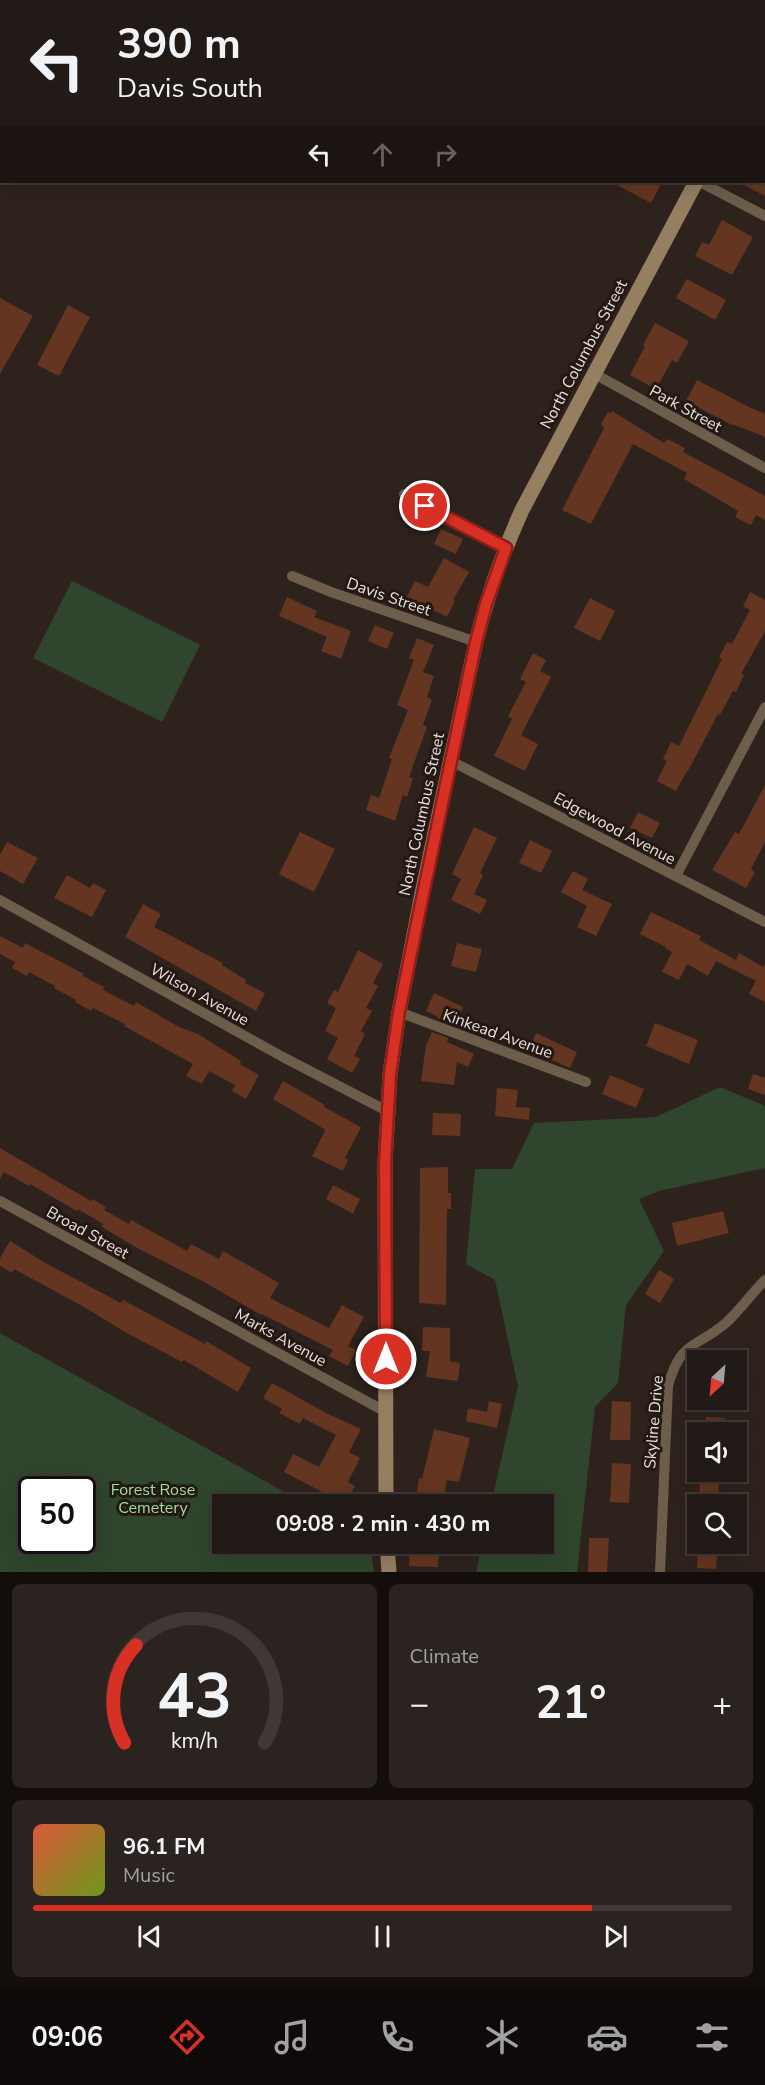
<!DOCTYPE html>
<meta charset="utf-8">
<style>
:root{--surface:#221a16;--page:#2a231f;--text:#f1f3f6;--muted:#a2a1a1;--line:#3f3835;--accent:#d93025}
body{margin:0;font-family:"Nunito Sans",sans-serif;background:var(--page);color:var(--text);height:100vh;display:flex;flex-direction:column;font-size:22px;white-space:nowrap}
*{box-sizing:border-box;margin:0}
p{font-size:20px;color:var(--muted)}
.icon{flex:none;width:33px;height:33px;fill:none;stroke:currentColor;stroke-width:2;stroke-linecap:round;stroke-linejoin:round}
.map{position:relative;height:1572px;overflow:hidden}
.drawer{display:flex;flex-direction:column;gap:12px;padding:12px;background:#130e0c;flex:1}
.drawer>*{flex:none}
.hud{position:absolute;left:0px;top:0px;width:765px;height:183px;box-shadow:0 6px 24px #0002,0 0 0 2px var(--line);background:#221a16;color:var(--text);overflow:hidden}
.needle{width:39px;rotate:206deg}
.tools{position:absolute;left:687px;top:1350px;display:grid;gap:12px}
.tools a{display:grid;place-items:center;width:60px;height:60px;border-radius:0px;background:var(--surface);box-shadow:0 6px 24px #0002,0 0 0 2px var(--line);font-size:30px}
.speed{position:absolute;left:18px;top:1476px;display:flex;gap:12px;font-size:30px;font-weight:700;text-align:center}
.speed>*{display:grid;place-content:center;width:78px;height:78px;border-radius:50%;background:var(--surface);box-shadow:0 6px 24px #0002,0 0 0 2px var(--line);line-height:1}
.speed .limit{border:3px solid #111;border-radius:9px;background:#fff;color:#111}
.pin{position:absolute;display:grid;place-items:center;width:51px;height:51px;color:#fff;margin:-26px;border:3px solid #fff;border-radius:50%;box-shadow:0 2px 6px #0007}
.me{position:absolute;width:66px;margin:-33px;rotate:0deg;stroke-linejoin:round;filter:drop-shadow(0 0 4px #0008)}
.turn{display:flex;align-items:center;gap:21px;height:126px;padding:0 18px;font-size:27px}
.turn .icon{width:78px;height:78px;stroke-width:2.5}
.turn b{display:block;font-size:42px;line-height:51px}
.lanes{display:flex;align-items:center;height:57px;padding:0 18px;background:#0003;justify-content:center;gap:30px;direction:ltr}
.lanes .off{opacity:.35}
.big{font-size:45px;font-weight:700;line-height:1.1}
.drawer .card{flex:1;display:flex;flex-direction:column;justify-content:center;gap:9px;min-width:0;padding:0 21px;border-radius:9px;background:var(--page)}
.drawer .dial{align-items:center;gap:0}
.dial svg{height:156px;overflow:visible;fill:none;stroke:var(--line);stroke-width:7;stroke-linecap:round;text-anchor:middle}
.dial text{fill:var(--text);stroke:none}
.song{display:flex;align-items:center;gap:18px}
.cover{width:72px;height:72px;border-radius:9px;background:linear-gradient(135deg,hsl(10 70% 55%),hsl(80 70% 35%))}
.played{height:6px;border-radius:3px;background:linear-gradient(90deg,var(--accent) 80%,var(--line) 80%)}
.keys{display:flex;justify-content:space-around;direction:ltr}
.heat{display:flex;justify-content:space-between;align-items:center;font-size:33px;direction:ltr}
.drawer .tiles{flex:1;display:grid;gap:12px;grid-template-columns:1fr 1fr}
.card:last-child{grid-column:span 2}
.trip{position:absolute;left:212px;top:1494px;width:342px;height:60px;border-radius:0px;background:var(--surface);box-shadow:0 6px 24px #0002,0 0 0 2px var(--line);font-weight:700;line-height:60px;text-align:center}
.dock{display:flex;height:96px;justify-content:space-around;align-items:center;background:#0e0a09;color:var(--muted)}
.dock .icon{width:42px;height:42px}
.dock .current{color:var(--accent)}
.dock b{font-size:27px;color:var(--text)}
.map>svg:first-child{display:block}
</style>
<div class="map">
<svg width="765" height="1572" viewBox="0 0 765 1572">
<rect width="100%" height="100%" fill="#2e221d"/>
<g fill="#2f452d" fill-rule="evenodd">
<path d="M 72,581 L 200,645 L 162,722 L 33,658 Z"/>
<path d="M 720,1087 L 765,1106 L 765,1168 L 659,1191 L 639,1199 L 664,1251 L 626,1305 L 618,1383 L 595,1407 L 577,1572 L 476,1572 L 482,1544 L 543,1544 L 543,1504 L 491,1504 L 518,1386 L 495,1280 L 466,1264 L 475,1169 L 512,1169 L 534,1123 L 656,1117 Z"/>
<path d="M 0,1333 L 306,1504 L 222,1504 L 222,1544 L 370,1544 L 374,1572 L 0,1572 ZM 32,1490 L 82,1490 L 82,1540 L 32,1540 Z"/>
</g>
<g fill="#643520">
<path d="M 611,182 L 652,182 L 660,186 L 651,203 Z"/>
<path d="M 738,182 L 765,182 L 765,196 Z"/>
<path d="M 722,220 L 753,237 L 732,275 L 695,256 L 702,242 L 709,245 Z"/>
<path d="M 687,279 L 726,300 L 715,320 L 676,298 Z"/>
<path d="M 0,298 L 33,316 L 0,374 Z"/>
<path d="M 68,305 L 90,317 L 59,376 L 37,365 Z"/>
<path d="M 655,323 L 689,341 L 677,363 L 672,360 L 656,389 L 630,375 L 645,346 L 643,345 Z"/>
<path d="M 697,380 L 749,407 L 765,414 L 765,437 L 732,424 L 732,425 L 686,401 Z"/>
<path d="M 612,411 L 664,443 L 667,439 L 685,448 L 683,452 L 765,496 L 765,520 L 756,515 L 751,525 L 735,517 L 738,511 L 684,479 L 687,473 L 633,444 L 591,524 L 562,510 L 604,428 L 601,424 L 608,412 L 611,414 Z"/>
<path d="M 441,529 L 463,539 L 456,554 L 434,544 Z"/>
<path d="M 444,558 L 469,572 L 453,600 L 455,601 L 447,617 L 407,597 L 415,581 L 428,587 Z"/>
<path d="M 750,592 L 765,600 L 765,631 L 741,674 L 744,675 L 736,692 L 733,691 L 720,715 L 718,714 L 688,771 L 687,771 L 676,791 L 657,781 L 667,761 L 663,759 L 671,742 L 679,746 L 722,659 L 719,657 L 727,642 L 732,644 L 750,610 L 743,606 Z"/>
<path d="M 287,597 L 317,611 L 314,617 L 351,631 L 341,659 L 321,651 L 327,637 L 279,616 Z"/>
<path d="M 590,598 L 615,611 L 600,641 L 574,628 Z"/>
<path d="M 375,625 L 394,633 L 387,649 L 368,641 Z"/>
<path d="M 417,638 L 434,645 L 423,672 L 434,676 L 427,697 L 432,700 L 423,725 L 427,727 L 409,777 L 413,778 L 407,797 L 403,795 L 395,821 L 366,810 L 371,795 L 379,798 L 392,759 L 389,758 L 408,710 L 397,705 L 414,660 L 409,658 Z"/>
<path d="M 533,653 L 546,660 L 540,671 L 551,677 L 521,735 L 538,744 L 525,771 L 494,756 L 512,719 L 508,716 L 526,682 L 520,679 Z"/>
<path d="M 765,785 L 765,842 L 751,869 L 755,872 L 746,888 L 712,870 L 735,832 L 739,834 Z"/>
<path d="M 638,812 L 660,823 L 652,838 L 630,828 Z"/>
<path d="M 474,827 L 497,838 L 480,873 L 483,875 L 474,894 L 487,900 L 480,914 L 451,900 L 461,879 L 452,874 Z"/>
<path d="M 300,832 L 335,849 L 314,892 L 279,874 Z"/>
<path d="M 530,840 L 552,851 L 541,873 L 519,863 Z"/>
<path d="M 7,842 L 38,858 L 23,884 L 0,871 L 0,855 Z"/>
<path d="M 573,871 L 588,879 L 582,890 L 612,904 L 596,936 L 577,927 L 587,906 L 561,892 Z"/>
<path d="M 67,875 L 90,888 L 93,883 L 106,890 L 92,917 L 54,898 Z"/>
<path d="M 143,904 L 161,914 L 154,927 L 223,963 L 222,965 L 246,980 L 245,983 L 265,993 L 256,1011 L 125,937 Z"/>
<path d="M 651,912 L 701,936 L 699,940 L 736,960 L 739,953 L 763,967 L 765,964 L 765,1002 L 749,994 L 756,981 L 716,961 L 708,976 L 687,964 L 679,980 L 662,972 L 672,952 L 665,948 L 666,947 L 640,934 Z"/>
<path d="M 0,936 L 23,948 L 25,943 L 84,974 L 83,976 L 104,987 L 103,990 L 134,1006 L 136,1002 L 179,1027 L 198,1034 L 241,1061 L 240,1064 L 259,1075 L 246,1099 L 232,1091 L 235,1085 L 209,1071 L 202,1084 L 186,1076 L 193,1064 L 124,1026 L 125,1024 L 93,1008 L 91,1011 L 75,1002 L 76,1000 L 54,988 L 55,986 L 29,972 L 27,976 L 12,968 L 15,962 L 0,954 Z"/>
<path d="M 457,943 L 482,949 L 476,972 L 451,966 Z"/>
<path d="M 358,950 L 383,964 L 373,983 L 378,986 L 366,1008 L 372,1011 L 361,1031 L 365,1034 L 354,1056 L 360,1059 L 352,1073 L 327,1059 L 338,1038 L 325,1031 L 336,1008 L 327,1003 L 334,990 L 338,992 Z"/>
<path d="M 434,993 L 463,1007 L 455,1025 L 438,1018 L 438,1017 L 426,1011 Z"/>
<path d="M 655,1023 L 698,1040 L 689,1064 L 646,1046 Z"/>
<path d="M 432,1032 L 448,1038 L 447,1042 L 474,1054 L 468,1067 L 457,1062 L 454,1085 L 421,1081 L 426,1045 Z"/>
<path d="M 536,1033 L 577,1052 L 570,1068 L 529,1050 Z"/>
<path d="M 753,1074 L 765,1078 L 765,1095 L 748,1089 Z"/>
<path d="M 610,1075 L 644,1089 L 636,1108 L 602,1094 Z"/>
<path d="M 283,1081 L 325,1105 L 324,1107 L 361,1127 L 345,1158 L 348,1160 L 343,1171 L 312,1156 L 325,1131 L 324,1129 L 273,1099 Z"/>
<path d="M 497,1088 L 518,1090 L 516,1107 L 530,1108 L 529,1120 L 495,1116 Z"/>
<path d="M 433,1113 L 461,1114 L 460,1136 L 432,1135 Z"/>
<path d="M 0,1148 L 91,1201 L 92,1199 L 106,1207 L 104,1210 L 129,1224 L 131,1220 L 187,1251 L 191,1244 L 219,1259 L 223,1251 L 246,1264 L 279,1283 L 270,1298 L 329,1328 L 342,1305 L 364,1317 L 348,1346 L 356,1350 L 348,1366 L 329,1356 L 333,1350 L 262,1314 L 261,1315 L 206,1283 L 139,1249 L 102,1227 L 103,1224 L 78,1209 L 77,1211 L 30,1184 L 29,1186 L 4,1172 L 0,1179 Z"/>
<path d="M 448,1167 L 448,1193 L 451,1193 L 451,1209 L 447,1209 L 446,1305 L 419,1303 L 420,1168 Z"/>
<path d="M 333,1185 L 360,1199 L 353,1214 L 326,1199 Z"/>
<path d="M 723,1211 L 729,1233 L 677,1246 L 672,1223 Z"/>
<path d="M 10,1241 L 47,1264 L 121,1303 L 123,1300 L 205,1344 L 206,1341 L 251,1368 L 238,1392 L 184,1360 L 182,1362 L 125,1332 L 86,1308 L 14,1269 L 12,1273 L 0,1266 L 0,1258 Z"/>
<path d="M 659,1270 L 674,1279 L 660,1303 L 645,1294 Z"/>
<path d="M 423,1327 L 450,1328 L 450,1361 L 460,1363 L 458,1381 L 426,1377 L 430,1351 L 422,1351 Z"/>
<path d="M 272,1383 L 328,1414 L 361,1429 L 349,1452 L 360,1458 L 348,1482 L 355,1486 L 345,1504 L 284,1472 L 293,1454 L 319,1467 L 336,1435 L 303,1418 L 300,1424 L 279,1413 L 282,1409 L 263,1398 Z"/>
<path d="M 489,1401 L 502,1404 L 497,1428 L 466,1421 L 468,1408 L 487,1412 Z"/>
<path d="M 612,1401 L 631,1402 L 630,1440 L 610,1440 Z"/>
<path d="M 706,1417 L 725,1418 L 724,1432 L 705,1432 Z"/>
<path d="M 434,1429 L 470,1438 L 459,1482 L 447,1480 L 443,1501 L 416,1496 L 419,1478 L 422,1479 Z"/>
<path d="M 612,1463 L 631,1464 L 629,1503 L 610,1502 Z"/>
<path d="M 700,1474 L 719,1475 L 718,1504 L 699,1504 Z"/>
<path d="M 589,1538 L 609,1538 L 607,1572 L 588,1572 Z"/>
<path d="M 410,1544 L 439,1544 L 438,1567 L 409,1566 Z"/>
<path d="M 698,1544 L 718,1544 L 716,1569 L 697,1568 Z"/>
</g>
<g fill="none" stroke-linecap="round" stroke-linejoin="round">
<g stroke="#6d5e4c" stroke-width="10">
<path d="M 633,2 L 634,0"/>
<path d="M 700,182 L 765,216"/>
<path d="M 593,373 L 765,468"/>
<path d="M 404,494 L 505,548"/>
<path d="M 292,576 L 331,592 L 476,642"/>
<path d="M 451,761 L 765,922"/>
<path d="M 676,876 L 765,707"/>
<path d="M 0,900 L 281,1056 L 387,1111"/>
<path d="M 399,1012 L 586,1082"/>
<path d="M 0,1201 L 386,1412"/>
<path d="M 660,1572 L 668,1386 C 681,1339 696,1349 727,1322 C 741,1309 752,1293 765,1280"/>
</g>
<g stroke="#967e61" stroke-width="15">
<path d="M 764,55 L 765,52"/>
<path d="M 386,1504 L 385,1163 L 390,1074 L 399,1012 L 422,894 L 476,642 C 487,597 503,552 522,510 L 696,182"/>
<path d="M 387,1544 L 389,1572"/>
</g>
</g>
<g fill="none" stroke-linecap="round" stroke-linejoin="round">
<g stroke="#8d1f18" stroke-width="15">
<path id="route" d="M 386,1359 L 385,1163 L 390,1074 L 399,1012 L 418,918 L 476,642 L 486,604 L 506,548 L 425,506"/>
</g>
<use href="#route" stroke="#d93025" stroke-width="10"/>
</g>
<g text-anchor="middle" stroke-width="6" stroke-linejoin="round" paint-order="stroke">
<g font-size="16" fill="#e7dfdb" stroke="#241813">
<text transform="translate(583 354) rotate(-62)" y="6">North Columbus Street</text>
<text transform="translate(686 408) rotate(29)" y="6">Park Street</text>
<text transform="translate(389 596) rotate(19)" y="6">Davis Street</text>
<text transform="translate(421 814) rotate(-78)" y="6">North Columbus Street</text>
<text transform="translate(615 828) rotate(28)" y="6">Edgewood Avenue</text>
<text transform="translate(200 994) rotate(29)" y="6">Wilson Avenue</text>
<text transform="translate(498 1033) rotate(20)" y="6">Kinkead Avenue</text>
<text transform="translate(88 1232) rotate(29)" y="6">Broad Street</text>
<text transform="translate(281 1337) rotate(29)" y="6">Marks Avenue</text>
<text transform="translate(653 1422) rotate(-85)" y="6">Skyline Drive</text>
</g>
<g font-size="16" fill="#a1dc9e" stroke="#241813">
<text x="153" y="1495">Forest Rose<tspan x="153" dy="18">Cemetery</tspan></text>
</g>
</g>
</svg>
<div class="tools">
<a><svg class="needle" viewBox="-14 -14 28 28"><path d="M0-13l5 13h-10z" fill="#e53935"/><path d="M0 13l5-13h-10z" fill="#a2a1a1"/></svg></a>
<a><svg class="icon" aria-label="sound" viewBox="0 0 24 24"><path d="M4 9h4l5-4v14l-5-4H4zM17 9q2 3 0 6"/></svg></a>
<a><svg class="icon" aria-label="search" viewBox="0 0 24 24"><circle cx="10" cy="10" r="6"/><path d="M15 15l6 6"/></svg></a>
</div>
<div class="speed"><div class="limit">50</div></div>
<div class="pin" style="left:425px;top:506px;background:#d93025"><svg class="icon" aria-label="arrive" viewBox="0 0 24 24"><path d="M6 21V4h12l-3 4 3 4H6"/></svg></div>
<svg class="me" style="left:386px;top:1359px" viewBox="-20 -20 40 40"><circle r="17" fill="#d93025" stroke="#fff" stroke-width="3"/><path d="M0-11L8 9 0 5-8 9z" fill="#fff"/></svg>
<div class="trip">09:08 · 2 min · 430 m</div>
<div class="hud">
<div class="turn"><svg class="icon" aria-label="left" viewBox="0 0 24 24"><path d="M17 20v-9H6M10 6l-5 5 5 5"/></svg><div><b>390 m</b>Davis South</div></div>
<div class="lanes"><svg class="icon" aria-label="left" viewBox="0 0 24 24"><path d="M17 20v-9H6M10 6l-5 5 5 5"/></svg><svg class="icon off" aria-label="ahead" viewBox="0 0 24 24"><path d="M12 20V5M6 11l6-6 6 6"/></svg><svg class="icon off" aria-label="right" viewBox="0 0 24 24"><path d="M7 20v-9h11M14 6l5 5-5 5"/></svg></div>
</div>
</div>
<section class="drawer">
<div class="tiles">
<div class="card dial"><svg viewBox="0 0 100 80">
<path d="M14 69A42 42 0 1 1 86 69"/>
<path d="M14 69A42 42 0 0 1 20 19" stroke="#d93025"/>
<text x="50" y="56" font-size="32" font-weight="700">43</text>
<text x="50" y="72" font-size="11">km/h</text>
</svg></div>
<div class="card"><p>Climate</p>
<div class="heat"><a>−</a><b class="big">21°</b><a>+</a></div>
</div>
<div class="card">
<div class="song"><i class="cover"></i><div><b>96.1 FM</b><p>Music</p></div></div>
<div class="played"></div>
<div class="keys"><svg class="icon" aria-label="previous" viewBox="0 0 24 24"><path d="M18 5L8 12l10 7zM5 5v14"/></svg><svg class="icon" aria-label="pause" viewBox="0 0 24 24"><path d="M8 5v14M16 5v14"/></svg><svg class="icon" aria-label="next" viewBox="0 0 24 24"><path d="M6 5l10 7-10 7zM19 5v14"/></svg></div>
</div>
</div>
</section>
<nav class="dock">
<b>09:06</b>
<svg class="icon current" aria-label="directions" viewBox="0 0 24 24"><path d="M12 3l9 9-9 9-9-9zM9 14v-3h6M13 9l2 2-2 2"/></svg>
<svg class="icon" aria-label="music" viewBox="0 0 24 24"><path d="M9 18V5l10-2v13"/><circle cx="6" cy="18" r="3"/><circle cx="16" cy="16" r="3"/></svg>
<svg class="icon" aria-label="phone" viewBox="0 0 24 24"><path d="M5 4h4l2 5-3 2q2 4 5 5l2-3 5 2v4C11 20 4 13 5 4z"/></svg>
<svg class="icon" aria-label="climate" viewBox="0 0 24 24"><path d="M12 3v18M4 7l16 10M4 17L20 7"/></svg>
<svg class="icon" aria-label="car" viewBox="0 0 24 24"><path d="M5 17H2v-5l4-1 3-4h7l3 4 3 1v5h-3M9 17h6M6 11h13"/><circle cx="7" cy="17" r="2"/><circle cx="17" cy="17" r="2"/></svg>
<svg class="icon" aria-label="filters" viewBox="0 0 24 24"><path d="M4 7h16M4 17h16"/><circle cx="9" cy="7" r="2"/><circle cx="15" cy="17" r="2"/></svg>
</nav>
